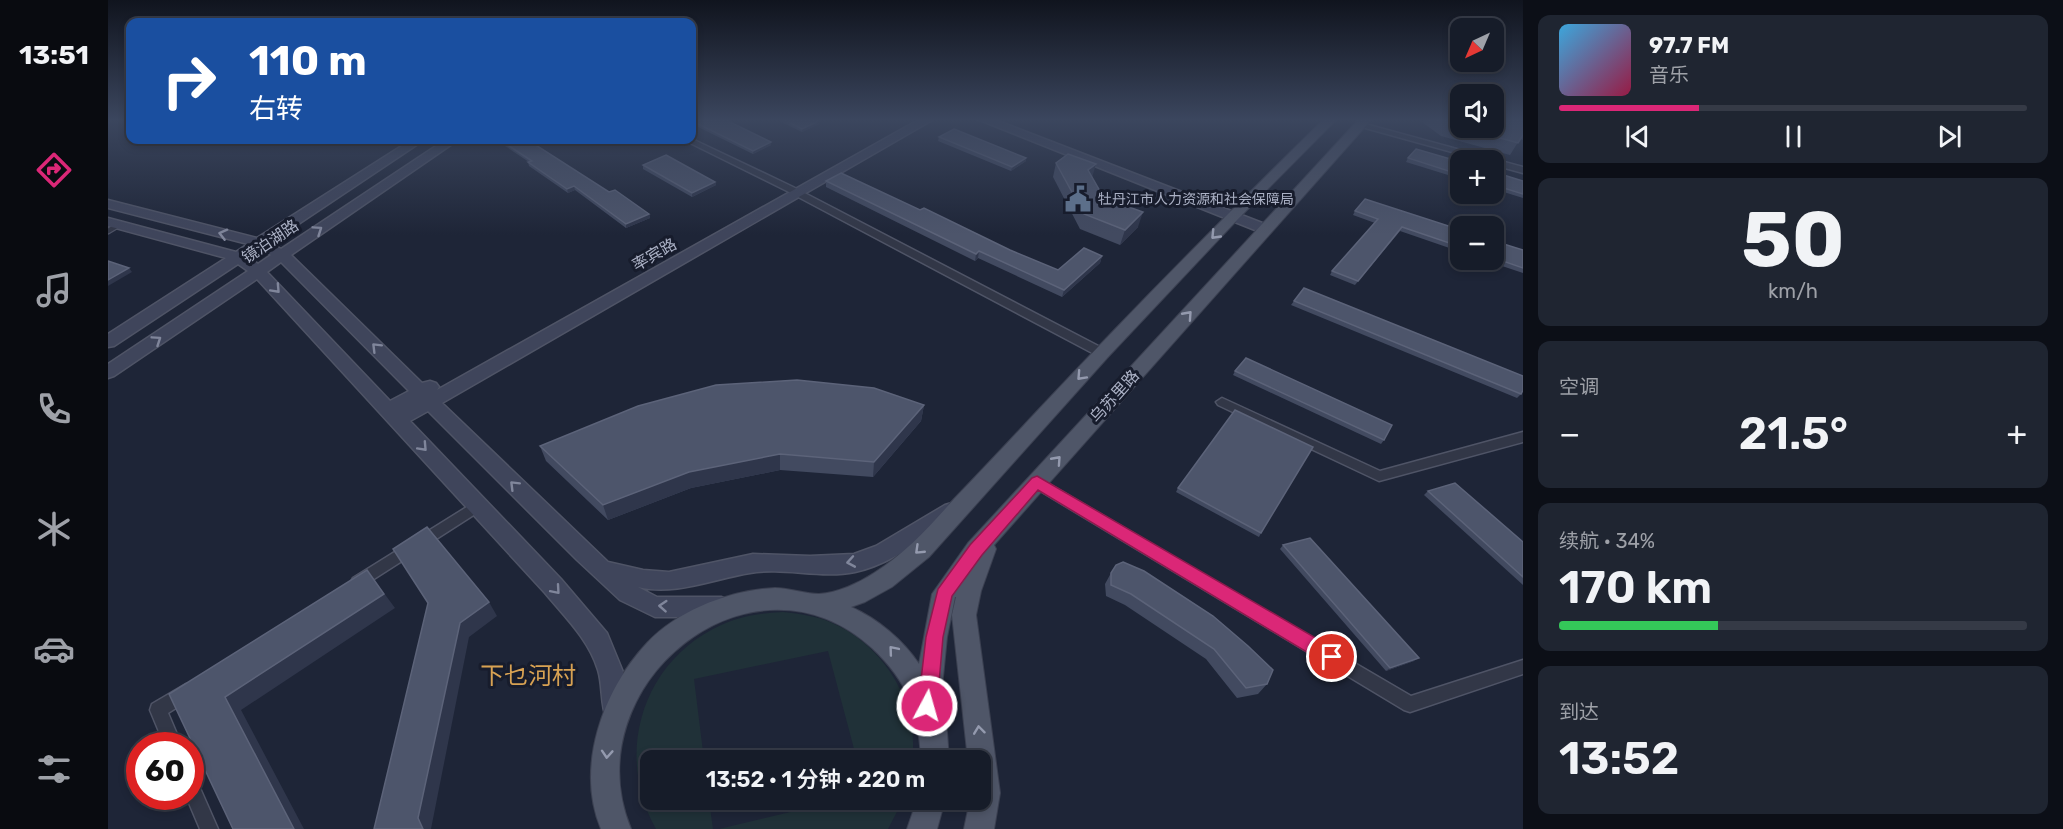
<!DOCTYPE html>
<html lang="zh">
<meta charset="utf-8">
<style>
:root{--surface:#161c29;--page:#1f2531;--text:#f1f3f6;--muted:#9ea1a8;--line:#353a46;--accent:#db2777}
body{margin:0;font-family:Rubik,"Noto Sans SC",sans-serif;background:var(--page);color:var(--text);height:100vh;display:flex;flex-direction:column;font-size:22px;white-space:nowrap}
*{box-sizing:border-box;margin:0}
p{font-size:20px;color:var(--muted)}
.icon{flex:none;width:33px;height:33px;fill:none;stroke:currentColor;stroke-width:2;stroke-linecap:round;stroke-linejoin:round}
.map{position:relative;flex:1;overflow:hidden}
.side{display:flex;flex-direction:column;gap:15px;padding:15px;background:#0c0f17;width:540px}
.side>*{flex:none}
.top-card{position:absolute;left:18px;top:18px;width:570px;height:126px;border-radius:12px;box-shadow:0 3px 9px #0003,0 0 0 2px var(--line);background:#1a4fa0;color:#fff;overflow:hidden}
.needle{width:39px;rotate:224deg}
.buttons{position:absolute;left:1342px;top:18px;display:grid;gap:12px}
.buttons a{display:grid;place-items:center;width:54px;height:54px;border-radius:12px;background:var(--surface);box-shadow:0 3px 9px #0003,0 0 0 2px var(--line);font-size:30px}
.speed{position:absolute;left:18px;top:732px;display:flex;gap:12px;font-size:30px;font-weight:700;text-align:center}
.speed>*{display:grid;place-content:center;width:78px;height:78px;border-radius:50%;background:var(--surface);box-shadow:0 3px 9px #0003,0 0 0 2px var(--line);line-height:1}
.speed .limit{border:9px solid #d22;background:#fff;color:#111}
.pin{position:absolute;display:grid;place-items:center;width:51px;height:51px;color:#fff;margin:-26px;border:3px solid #fff;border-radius:50%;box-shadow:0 2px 6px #0007}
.me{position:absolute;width:66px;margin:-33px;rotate:6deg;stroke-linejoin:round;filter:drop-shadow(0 0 4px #0008)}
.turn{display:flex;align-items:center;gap:21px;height:126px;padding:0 24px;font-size:27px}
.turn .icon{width:78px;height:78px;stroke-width:2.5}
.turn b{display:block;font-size:42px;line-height:51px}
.big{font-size:45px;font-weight:600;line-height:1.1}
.side .card{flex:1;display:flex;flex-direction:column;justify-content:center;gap:9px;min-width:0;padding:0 21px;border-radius:12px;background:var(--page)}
.side .dial{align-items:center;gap:0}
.dial b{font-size:78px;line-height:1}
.song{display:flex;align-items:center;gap:18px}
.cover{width:72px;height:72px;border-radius:9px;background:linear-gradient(135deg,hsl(200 70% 55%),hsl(340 70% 35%))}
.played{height:6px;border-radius:3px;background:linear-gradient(90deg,var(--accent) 30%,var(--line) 30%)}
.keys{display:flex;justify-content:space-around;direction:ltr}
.heat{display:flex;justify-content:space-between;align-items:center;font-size:33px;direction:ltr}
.charge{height:9px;border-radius:4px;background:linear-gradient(90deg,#34c759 34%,var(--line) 0)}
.trip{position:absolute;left:532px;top:750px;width:351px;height:60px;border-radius:12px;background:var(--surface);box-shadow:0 3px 9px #0003,0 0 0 2px var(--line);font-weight:600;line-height:60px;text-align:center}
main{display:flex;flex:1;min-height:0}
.menu{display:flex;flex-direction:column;width:108px;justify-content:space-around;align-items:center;background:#090b10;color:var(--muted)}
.menu .icon{width:42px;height:42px}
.menu .selected{color:var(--accent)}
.menu b{font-size:27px;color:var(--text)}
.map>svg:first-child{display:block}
</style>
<main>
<nav class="menu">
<b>13:51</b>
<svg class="icon selected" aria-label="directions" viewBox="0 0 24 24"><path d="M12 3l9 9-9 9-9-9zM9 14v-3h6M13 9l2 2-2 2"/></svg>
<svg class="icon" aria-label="music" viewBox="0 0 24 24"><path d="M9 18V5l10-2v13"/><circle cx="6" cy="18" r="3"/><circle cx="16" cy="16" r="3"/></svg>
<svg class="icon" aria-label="phone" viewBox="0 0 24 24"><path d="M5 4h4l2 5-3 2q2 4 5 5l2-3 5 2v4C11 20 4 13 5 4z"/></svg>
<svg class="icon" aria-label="climate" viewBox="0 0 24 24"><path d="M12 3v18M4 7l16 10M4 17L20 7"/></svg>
<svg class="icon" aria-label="car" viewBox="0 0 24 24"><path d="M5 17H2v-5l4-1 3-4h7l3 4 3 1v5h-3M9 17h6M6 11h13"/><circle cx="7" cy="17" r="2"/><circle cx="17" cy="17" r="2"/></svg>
<svg class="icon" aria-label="filters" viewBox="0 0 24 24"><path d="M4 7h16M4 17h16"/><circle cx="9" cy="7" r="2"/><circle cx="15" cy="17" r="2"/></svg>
</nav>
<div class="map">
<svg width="1415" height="829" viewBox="0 0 1415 829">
<rect width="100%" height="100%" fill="#1e2537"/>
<g fill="#203138">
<path d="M 675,612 C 692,614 709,616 724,623 C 776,645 812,704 804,760 L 749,760 L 720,651 L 586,679 L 596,760 L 543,760 L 543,800 L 601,800 L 605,829 L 548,829 C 508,758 531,668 605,629 C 627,617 651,613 675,612 Z"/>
<path d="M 733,800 L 795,800 L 780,829 L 611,829 Z"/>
</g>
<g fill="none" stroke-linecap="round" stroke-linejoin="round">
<g stroke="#4f5466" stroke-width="7">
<path id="lane" d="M 0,231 L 10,225"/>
</g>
<g stroke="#4f5466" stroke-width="3">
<g id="street">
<path d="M 1250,122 L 1415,167 L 1415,173 L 1386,165 L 1386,160 L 1373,160 L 1250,126 Z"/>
<path d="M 584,139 L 685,187 L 998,350 L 1000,353 L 998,356 L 990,356 L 679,191 L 576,140 Z"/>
<path d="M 1114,398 L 1272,471 L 1415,432 L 1415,442 L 1271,481 L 1110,405 L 1108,402 Z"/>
<path d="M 929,477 L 1303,696 L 1415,660 L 1415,674 L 1302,712 L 1296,710 L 924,486 L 922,482 L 924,478 Z"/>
<path d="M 370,500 L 375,501 L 377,505 L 375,509 L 255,586 L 250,588 L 245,586 L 243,582 L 245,578 Z"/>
<path d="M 78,684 L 84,686 L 86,692 L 84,698 L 60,713 L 74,746 L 57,746 L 42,710 L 44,704 Z"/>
<path d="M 82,776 L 88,779 L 110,829 L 92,829 L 78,796 L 82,796 Z"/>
</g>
</g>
<g stroke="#4f5466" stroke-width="3">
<g id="secondary">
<path d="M 812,119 L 826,119 L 334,403 L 500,562 L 535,570 L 561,572 L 645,554 L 702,556 L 746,554 L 768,546 L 837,505 L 844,503 L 851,505 L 854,511 L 851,517 C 819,536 784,564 747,572 C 713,579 675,567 642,573 C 605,579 567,596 530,587 L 549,597 L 613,597 L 621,600 L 624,607 L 621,614 L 613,617 L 547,617 L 512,600 L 469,560 L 320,411 L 302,421 L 453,579 L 499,633 L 515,672 L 520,712 L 517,721 L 508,724 L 499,721 C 492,704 495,686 490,670 C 481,640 457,617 437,593 L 149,279 L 6,376 L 0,378 L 0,364 L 140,271 L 130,264 L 6,346 L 0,347 L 0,334 L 118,258 L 0,226 L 0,218 L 128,252 L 140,244 L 0,208 L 0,200 L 149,238 L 303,140 L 316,140 L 162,243 L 173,249 L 337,140 L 350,140 L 183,255 L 314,383 L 322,381 L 328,383 L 331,387 L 329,390 ZM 152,249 L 163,255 L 150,264 L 140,257 ZM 173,262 L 301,391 L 282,401 L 159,272 Z"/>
<path d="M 869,119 L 885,119 L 1162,226 L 1164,229 L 1162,232 L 1152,232 Z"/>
</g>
</g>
<g stroke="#3b4051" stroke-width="2">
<g id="primary">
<path d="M 1216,119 L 1229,119 L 1130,219 L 1000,357 L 821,557 L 784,587 L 757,602 L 743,607 C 770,619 795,640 811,664 L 824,594 L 860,543 L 1251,119 L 1264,119 L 886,545 L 888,549 L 873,591 L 868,615 L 892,793 L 886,829 L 856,829 L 862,800 L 873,800 L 873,760 L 860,760 L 844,615 L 848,597 L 847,597 L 839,637 L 832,707 L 839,732 L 841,760 L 813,760 C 811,712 800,682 764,648 C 643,538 464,686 523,829 L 493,829 C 467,767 495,690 539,643 C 570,610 623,590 667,588 C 682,588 696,594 711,594 C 729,593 751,583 766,573 C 797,554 822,526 846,499 C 875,469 904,438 932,408 C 1025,309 1119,214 1216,119 Z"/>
<path d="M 809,800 L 837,800 L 829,829 L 799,829 Z"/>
</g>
</g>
<use href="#lane" stroke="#323747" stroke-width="4.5"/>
<use href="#street" fill="#323747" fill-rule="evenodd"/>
<use href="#secondary" fill="#3f455b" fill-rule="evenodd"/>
<use href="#primary" fill="#4f5668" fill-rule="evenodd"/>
</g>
<g fill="#424a60">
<path d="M 584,119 L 663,142 L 663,145 L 645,154 L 584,124 Z"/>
<path d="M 667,119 L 708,119 L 711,124 L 694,132 Z"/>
<path d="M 1315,119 L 1353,119 L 1353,128 L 1386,128 L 1415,119 L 1415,140 L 1412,139 L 1402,155 L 1333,136 L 1314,122 Z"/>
<path d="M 831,137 L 918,161 L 903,171 L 830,141 Z"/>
<path d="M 388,140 L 420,140 L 501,192 L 541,214 L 542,218 L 518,228 L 467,190 L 460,193 L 421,166 L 420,162 L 421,162 Z"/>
<path d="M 1300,158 L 1353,162 L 1353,179 L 1298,162 Z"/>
<path d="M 948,163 L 984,178 L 996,198 L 1030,227 L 1012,245 L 972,229 L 945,177 Z"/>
<path d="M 535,165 L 607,182 L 608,185 L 584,197 L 535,169 Z"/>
<path d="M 1386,172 L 1415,181 L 1415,198 L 1386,189 Z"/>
<path d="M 718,181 L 812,210 L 902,250 L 950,270 L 994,256 L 992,263 L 954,297 L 870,258 L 867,261 L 718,187 Z"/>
<path d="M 1247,211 L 1353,230 L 1353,252 L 1292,231 L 1247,285 L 1222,275 L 1224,271 L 1267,223 L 1245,215 Z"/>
<path d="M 1386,241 L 1415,250 L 1415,273 L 1376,260 L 1386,260 Z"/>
<path d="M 1186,301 L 1413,394 L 1409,398 L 1183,305 Z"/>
<path d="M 1127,371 L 1276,440 L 1273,444 L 1125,375 Z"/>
<path d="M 816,405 L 813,421 L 765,477 L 672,470 L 583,488 L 500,520 L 438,461 L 432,446 Z"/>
<path d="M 1070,488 L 1153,533 L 1151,537 L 1068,492 Z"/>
<path d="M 1320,491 L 1415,542 L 1415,585 L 1316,495 Z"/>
<path d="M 1175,545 L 1306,661 L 1278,671 L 1172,549 Z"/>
<path d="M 1003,573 L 1159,684 L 1150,694 L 1129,698 L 1098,659 L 1017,605 L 998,596 L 997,584 Z"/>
</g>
<g fill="#2f364b">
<path d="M 711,121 L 711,124 L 694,132 L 694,129 Z"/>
<path d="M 663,142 L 663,145 L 645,154 L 645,151 Z"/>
<path d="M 918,158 L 918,161 L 903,171 L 904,167 Z"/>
<path d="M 988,164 L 984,178 L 980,170 Z"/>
<path d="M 607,182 L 608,185 L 584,197 L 584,193 Z"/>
<path d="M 466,186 L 467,190 L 460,193 L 459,189 Z"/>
<path d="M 1035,212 L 1030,227 L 1012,245 L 1017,230 Z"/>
<path d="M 541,214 L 542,218 L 518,228 L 518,224 Z"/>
<path d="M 1294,227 L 1292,231 L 1247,285 L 1250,281 Z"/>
<path d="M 871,251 L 870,258 L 867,261 L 868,254 Z"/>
<path d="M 994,256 L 992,263 L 954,297 L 956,290 Z"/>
<path d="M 21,268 L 24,272 L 0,286 L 0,280 Z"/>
<path d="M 816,405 L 813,421 L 765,477 L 766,462 Z"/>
<path d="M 672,454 L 672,470 L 583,488 L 500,520 L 495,505 L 581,472 Z"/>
<path d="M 259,570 L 287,608 L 133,710 L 196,829 L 186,829 L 117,697 Z"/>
<path d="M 381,602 L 389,616 L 361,637 L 323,829 L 315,829 L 310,818 L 352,623 Z"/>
<path d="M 1311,658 L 1306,661 L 1278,671 L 1282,668 Z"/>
</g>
<g fill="#4d556b" stroke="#5c6379" stroke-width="1.5">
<path d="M 584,119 L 616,119 L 663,142 L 645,151 L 584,121 Z"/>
<path d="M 674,119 L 708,119 L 711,121 L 694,129 Z"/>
<path d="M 1335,119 L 1353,119 L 1353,127 L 1340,123 Z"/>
<path d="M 1386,119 L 1415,119 L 1415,135 L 1410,143 L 1355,128 L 1386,128 Z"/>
<path d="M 846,129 L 918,158 L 904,167 L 831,137 Z"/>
<path d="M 392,140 L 420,140 L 501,192 L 507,190 L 541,214 L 518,224 L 466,186 L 459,189 L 420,162 L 424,161 Z"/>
<path d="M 1308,149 L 1353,162 L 1353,175 L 1300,158 Z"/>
<path d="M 960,154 L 988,164 L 980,170 L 996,198 L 1035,212 L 1017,230 L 976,214 L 948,163 Z"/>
<path d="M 558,155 L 607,182 L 584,193 L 535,165 Z"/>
<path d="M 1386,172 L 1415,181 L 1415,194 L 1386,185 Z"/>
<path d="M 733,173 L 812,210 L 816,208 L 902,250 L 950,270 L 976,248 L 994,256 L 956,290 L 871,251 L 868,254 L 718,181 Z"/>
<path d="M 1257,199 L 1353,230 L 1353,247 L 1294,227 L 1250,281 L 1224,271 L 1270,219 L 1247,211 Z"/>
<path d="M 1386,241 L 1415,250 L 1415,268 L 1386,258 Z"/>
<path d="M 0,261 L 21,268 L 0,280 Z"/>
<path d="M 1196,288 L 1415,376 L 1415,390 L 1413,394 L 1186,301 Z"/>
<path d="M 1138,358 L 1284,425 L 1276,440 L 1127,371 Z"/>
<path d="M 689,380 L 766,388 L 816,405 L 766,462 L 672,454 L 581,472 L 495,505 L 432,446 L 530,406 L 608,385 Z"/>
<path d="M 1127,410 L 1205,447 L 1153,533 L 1070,488 Z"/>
<path d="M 1347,483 L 1415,542 L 1415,577 L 1320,491 Z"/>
<path d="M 319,527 L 381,602 L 352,623 L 310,818 L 315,829 L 266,829 L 320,603 L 285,549 Z"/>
<path d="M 1202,538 L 1311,658 L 1282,668 L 1175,545 Z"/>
<path d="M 1015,562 L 1036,571 L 1105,616 L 1140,646 L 1165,670 L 1159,684 L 1138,688 L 1106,649 L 1023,594 L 1003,585 L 1003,573 L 1008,565 Z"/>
<path d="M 259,570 L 276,594 L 117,697 L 186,829 L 125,829 L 61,694 Z"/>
</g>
<defs><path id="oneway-chevron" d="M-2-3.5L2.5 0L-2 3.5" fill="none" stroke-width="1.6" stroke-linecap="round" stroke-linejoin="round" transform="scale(1.5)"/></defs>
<g stroke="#80869b">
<use href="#oneway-chevron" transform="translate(210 230) rotate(-34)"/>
<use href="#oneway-chevron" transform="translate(115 234) rotate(-166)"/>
<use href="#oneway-chevron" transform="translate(168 289) rotate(47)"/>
<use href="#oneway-chevron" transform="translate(49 340) rotate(-34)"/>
<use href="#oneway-chevron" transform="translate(268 347) rotate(-135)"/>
<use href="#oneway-chevron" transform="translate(315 447) rotate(47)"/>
<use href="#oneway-chevron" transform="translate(406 485) rotate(-135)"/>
<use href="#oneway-chevron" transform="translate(743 562) rotate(170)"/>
<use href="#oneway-chevron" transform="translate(448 590) rotate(49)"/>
<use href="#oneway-chevron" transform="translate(555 606) rotate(-176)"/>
</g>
<g stroke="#949aae">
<use href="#oneway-chevron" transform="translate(1107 235) rotate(134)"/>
<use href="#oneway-chevron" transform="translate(1080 315) rotate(-48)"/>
<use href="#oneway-chevron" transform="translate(973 376) rotate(133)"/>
<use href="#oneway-chevron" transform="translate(949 460) rotate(-48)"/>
<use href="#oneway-chevron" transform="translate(811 550) rotate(136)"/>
<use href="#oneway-chevron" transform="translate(785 650) rotate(-130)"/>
<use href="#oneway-chevron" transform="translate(871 730) rotate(-97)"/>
<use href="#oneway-chevron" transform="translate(499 754) rotate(94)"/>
</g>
<linearGradient id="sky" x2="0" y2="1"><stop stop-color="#10141e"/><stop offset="0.51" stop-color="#3b465e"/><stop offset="1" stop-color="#3b465e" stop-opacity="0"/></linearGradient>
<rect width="1415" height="235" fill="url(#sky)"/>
<path fill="#db2777" stroke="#8e194d" stroke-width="1.5" d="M 929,476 L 1230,651 L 1232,657 L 1230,663 L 1224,665 L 1217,663 L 930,490 L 874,555 L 844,596 L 835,637 L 829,706 L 826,713 L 819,715 L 813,713 L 810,706 L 818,637 L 830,589 L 862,545 L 924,478 Z"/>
<defs>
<g id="civic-bare" transform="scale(2.07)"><path d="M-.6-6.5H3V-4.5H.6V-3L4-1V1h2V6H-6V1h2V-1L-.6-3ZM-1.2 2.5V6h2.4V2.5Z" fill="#5c6f8a" stroke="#171c2c" stroke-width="2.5" paint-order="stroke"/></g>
</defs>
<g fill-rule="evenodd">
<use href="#civic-bare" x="970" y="199"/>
</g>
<g text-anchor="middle" stroke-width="6" stroke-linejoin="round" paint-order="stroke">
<g font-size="14" fill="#abb1c5" stroke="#171c2c" text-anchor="start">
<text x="990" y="204">牡丹江市人力资源和社会保障局</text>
</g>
<g font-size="16" fill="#abb1c5" stroke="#171c2c">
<text transform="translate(162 241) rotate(-34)" y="6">镜泊湖路</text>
<text transform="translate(546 254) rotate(-30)" y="6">率宾路</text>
<text transform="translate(1006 396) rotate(-48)" y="6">乌苏里路</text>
</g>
<g font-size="24" fill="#d8a253" stroke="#171c2c">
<text x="420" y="684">下乜河村</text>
</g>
</g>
</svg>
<div class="buttons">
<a><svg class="needle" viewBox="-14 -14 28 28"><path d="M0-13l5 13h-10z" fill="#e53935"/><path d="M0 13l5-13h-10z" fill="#9ea1a8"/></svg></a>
<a><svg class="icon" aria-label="sound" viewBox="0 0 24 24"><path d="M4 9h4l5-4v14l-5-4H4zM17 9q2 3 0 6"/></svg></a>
<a>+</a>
<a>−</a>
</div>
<div class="speed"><div class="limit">60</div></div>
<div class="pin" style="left:1224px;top:657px;background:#d93025"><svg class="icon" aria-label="arrive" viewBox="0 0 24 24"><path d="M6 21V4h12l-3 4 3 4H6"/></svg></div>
<svg class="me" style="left:819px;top:706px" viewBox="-20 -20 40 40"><circle r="17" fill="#db2777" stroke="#fff" stroke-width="3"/><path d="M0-11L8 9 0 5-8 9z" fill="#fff"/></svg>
<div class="trip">13:52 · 1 分钟 · 220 m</div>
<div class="top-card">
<div class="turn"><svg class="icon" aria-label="right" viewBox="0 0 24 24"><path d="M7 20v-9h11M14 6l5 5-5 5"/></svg><div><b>110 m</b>右转</div></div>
</div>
</div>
<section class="side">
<div class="card">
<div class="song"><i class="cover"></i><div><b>97.7 FM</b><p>音乐</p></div></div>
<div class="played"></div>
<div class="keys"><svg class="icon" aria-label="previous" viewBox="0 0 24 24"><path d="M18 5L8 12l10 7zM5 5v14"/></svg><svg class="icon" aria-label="pause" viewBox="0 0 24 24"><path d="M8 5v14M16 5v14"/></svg><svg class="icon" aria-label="next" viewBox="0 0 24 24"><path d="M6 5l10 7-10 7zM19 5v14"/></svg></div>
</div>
<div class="card dial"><b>50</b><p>km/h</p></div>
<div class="card"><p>空调</p>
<div class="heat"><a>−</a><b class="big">21.5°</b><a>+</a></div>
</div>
<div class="card"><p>续航 · 34%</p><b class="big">170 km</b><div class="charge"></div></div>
<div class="card"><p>到达</p><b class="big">13:52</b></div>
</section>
</main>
